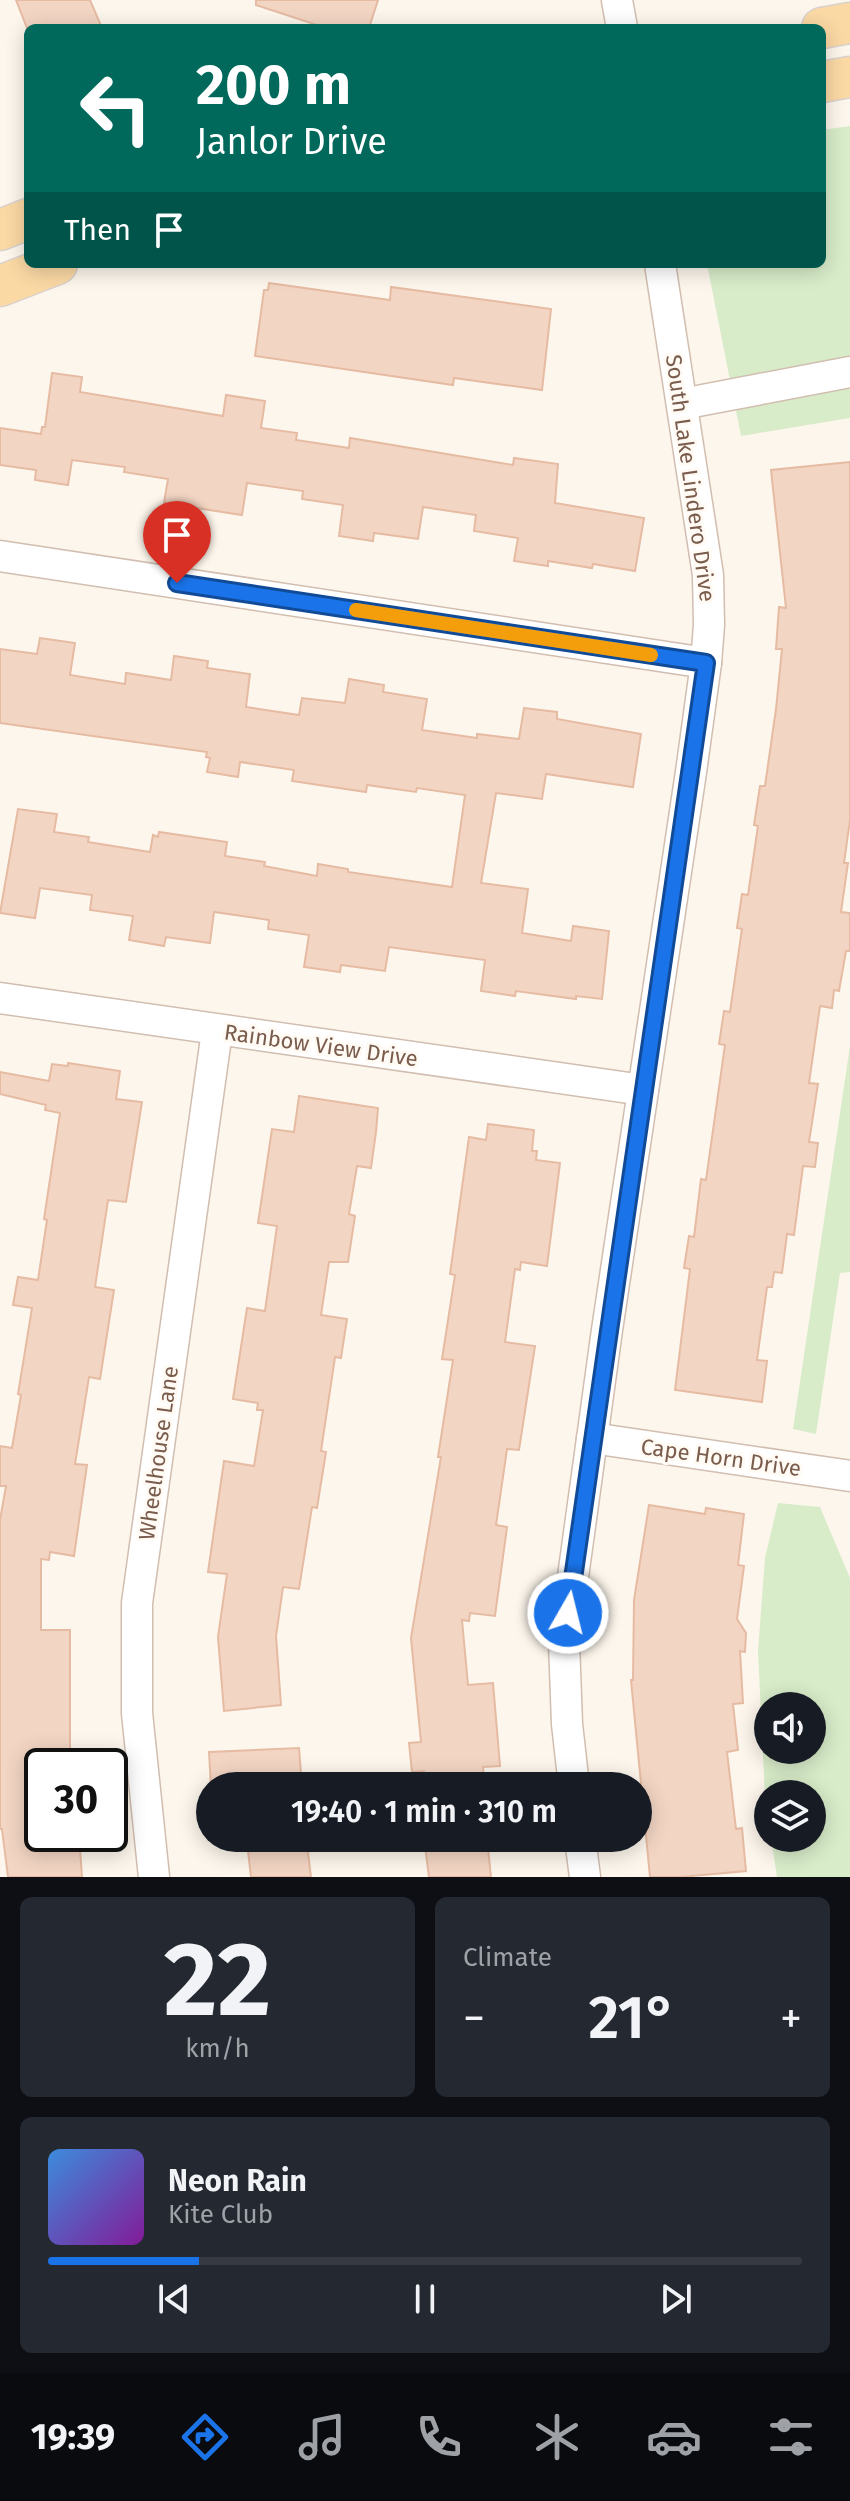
<!DOCTYPE html>
<meta charset="utf-8">
<style>
:root{--surface:#171b24;--page:#242831;--text:#f1f3f6;--muted:#9ea1a6;--line:#363941;--accent:#1a73e8}
body{margin:0;font-family:"Fira Sans",sans-serif;background:var(--page);color:var(--text);height:100vh;display:flex;flex-direction:column;font-size:30px;white-space:nowrap}
*{box-sizing:border-box;margin:0}
p{font-size:26px;color:var(--muted)}
.icon{flex:none;width:44px;height:44px;fill:none;stroke:currentColor;stroke-width:2;stroke-linecap:round;stroke-linejoin:round}
.map{position:relative;height:1877px;overflow:hidden}
.panel{display:flex;flex-direction:column;gap:20px;padding:20px;background:#0d0f14;flex:1}
.panel>*{flex:none}
.hud{position:absolute;left:24px;top:24px;width:802px;height:244px;border-radius:12px;box-shadow:0 4px 20px #0003;background:#00695c;color:#fff;overflow:hidden}
.fabs{position:absolute;left:754px;top:1692px;display:grid;gap:16px}
.fabs a{display:grid;place-items:center;width:72px;height:72px;border-radius:50%;background:var(--surface);box-shadow:0 4px 20px #0003;font-size:40px}
.speed{position:absolute;left:24px;top:1748px;display:flex;gap:16px;font-size:40px;font-weight:700;text-align:center}
.speed>*{display:grid;place-content:center;width:104px;height:104px;border-radius:50%;background:var(--surface);box-shadow:0 4px 20px #0003;line-height:1}
.speed .limit{border:4px solid #111;border-radius:12px;background:#fff;color:#111}
.pin{position:absolute;display:grid;place-items:center;width:68px;height:68px;color:#fff;margin:-82px -34px;border-radius:50% 50% 50% 0;rotate:-45deg;box-shadow:0 0 8px #0007}
.pin .icon{rotate:45deg}
.me{position:absolute;width:88px;margin:-44px;rotate:8deg;stroke-linejoin:round;filter:drop-shadow(0 0 6px #0008)}
.turn{display:flex;align-items:center;gap:28px;height:168px;padding:0 40px;font-size:36px}
.turn .icon{width:104px;height:104px;stroke-width:2.5}
.turn b{display:block;font-size:56px;line-height:68px}
.then{display:flex;align-items:center;height:76px;padding:0 40px;background:#0003;gap:16px;font-size:30px}
.big{font-size:60px;font-weight:600;line-height:1.1}
.panel .card{flex:1;display:flex;flex-direction:column;justify-content:center;gap:12px;min-width:0;padding:0 28px;border-radius:12px;background:var(--page)}
.panel .dial{align-items:center;gap:0}
.dial b{font-size:104px;line-height:1}
.song{display:flex;align-items:center;gap:24px}
.cover{width:96px;height:96px;border-radius:12px;background:linear-gradient(135deg,hsl(210 70% 55%),hsl(290 70% 35%))}
.played{height:8px;border-radius:4px;background:linear-gradient(90deg,var(--accent) 20%,var(--line) 20%)}
.keys{display:flex;justify-content:space-around;direction:ltr}
.heat{display:flex;justify-content:space-between;align-items:center;font-size:44px;direction:ltr}
.panel .tiles{flex:1;display:grid;gap:20px;grid-template-columns:1fr 1fr}
.card:last-child{grid-column:span 2}
.trip{position:absolute;left:196px;top:1772px;width:456px;height:80px;border-radius:40px;background:var(--surface);box-shadow:0 4px 20px #0003;font-weight:600;line-height:80px;text-align:center}
.menu{display:flex;height:128px;justify-content:space-around;align-items:center;background:#090b0e;color:var(--muted)}
.menu .icon{width:56px;height:56px}
.menu .selected{color:var(--accent)}
.menu b{font-size:36px;color:var(--text)}
.map>svg:first-child{display:block}
</style>
<div class="map">
<svg width="850" height="1877" viewBox="0 0 850 1877">
<rect width="100%" height="100%" fill="#fdf6ec"/>
<g fill="#d8ecc9" fill-rule="evenodd">
<path d="M 850,126 L 850,418 L 741,436 L 707,264 L 822,264 L 822,130 Z"/>
<path d="M 850,1046 L 850,1272 L 840,1273 L 816,1434 L 793,1429 Z"/>
<path d="M 778,1503 L 820,1507 L 850,1578 L 850,1877 L 777,1877 L 771,1838 L 812,1838 L 812,1794 L 768,1794 L 768,1817 L 765,1798 L 758,1651 L 765,1558 ZM 812,1706 L 812,1750 L 768,1750 L 768,1706 Z"/>
</g>
<g fill="#f3d5c3" stroke="#e6bba3" stroke-width="2">
<path d="M 16,0 L 90,0 L 102,28 L 27,28 Z"/>
<path d="M 256,0 L 378,0 L 369,28 L 326,28 L 256,5 Z"/>
<path d="M 269,283 L 390,300 L 391,287 L 551,309 L 542,390 L 454,378 L 453,385 L 255,356 L 264,290 L 268,290 Z"/>
<path d="M 52,373 L 82,377 L 80,392 L 223,416 L 226,395 L 265,401 L 261,428 L 297,433 L 296,440 L 349,448 L 350,438 L 513,465 L 514,458 L 558,464 L 555,503 L 644,518 L 635,571 L 593,564 L 592,568 L 548,561 L 548,566 L 514,561 L 518,538 L 474,531 L 476,515 L 423,507 L 418,539 L 374,533 L 373,541 L 339,536 L 343,505 L 302,499 L 303,491 L 247,483 L 242,515 L 164,503 L 168,479 L 124,472 L 125,467 L 72,460 L 68,485 L 35,480 L 36,470 L 0,465 L 0,428 L 41,434 L 42,427 L 45,427 Z"/>
<path d="M 850,462 L 850,820 L 844,863 L 848,863 L 841,912 L 850,913 L 850,951 L 846,951 L 839,991 L 834,990 L 832,1008 L 820,1006 L 809,1083 L 818,1084 L 809,1142 L 818,1143 L 815,1167 L 803,1166 L 794,1235 L 787,1234 L 782,1273 L 774,1272 L 772,1287 L 767,1287 L 757,1360 L 767,1361 L 762,1402 L 675,1390 L 690,1269 L 684,1268 L 689,1236 L 694,1237 L 701,1179 L 706,1180 L 725,1045 L 719,1044 L 724,1011 L 730,1012 L 742,929 L 737,928 L 742,894 L 748,895 L 758,826 L 754,825 L 760,786 L 765,786 L 776,709 L 782,649 L 776,649 L 779,607 L 786,608 L 771,470 Z"/>
<path d="M 40,638 L 75,643 L 70,675 L 125,684 L 126,673 L 171,680 L 174,656 L 208,661 L 207,668 L 250,674 L 246,707 L 299,715 L 302,698 L 345,703 L 349,679 L 384,685 L 383,692 L 427,699 L 422,730 L 477,738 L 477,734 L 519,739 L 524,708 L 557,712 L 557,719 L 641,734 L 633,787 L 546,774 L 542,799 L 496,793 L 481,883 L 528,889 L 522,933 L 571,941 L 573,926 L 609,931 L 602,999 L 576,996 L 576,999 L 516,991 L 515,996 L 481,991 L 485,960 L 389,947 L 385,971 L 341,965 L 340,972 L 304,967 L 309,935 L 268,929 L 269,920 L 214,912 L 210,943 L 166,937 L 164,946 L 129,940 L 133,916 L 90,910 L 92,895 L 40,888 L 35,918 L 0,913 L 18,809 L 57,814 L 54,832 L 89,837 L 88,842 L 150,852 L 153,835 L 158,837 L 159,832 L 227,842 L 225,856 L 265,862 L 264,866 L 317,876 L 318,864 L 348,869 L 348,872 L 452,887 L 465,795 L 417,788 L 416,792 L 367,785 L 366,792 L 292,781 L 294,770 L 240,762 L 238,777 L 207,772 L 210,758 L 206,757 L 207,752 L 0,723 L 0,649 L 37,654 Z"/>
<path d="M 68,1063 L 120,1071 L 116,1099 L 142,1102 L 126,1202 L 108,1200 L 95,1287 L 114,1290 L 100,1379 L 89,1377 L 75,1464 L 87,1465 L 74,1556 L 50,1552 L 49,1560 L 41,1559 L 41,1630 L 70,1630 L 70,1766 L 42,1766 L 42,1834 L 79,1834 L 82,1877 L 8,1877 L 2,1829 L 0,1829 L 0,1520 L 6,1486 L 0,1486 L 0,1446 L 12,1448 L 21,1395 L 18,1394 L 32,1308 L 13,1305 L 18,1277 L 38,1280 L 47,1220 L 44,1219 L 60,1113 L 45,1110 L 46,1105 L 0,1094 L 0,1072 L 49,1081 L 52,1064 L 68,1066 Z"/>
<path d="M 299,1096 L 378,1108 L 376,1132 L 371,1168 L 357,1166 L 349,1214 L 355,1216 L 348,1262 L 329,1262 L 321,1315 L 347,1319 L 341,1358 L 335,1357 L 321,1451 L 326,1452 L 317,1508 L 312,1507 L 299,1589 L 283,1587 L 276,1636 L 281,1705 L 224,1711 L 218,1637 L 227,1574 L 208,1572 L 224,1461 L 254,1466 L 263,1410 L 257,1410 L 258,1403 L 233,1399 L 247,1308 L 265,1311 L 277,1226 L 258,1223 L 272,1129 L 294,1132 Z"/>
<path d="M 488,1124 L 534,1130 L 532,1151 L 537,1151 L 536,1160 L 560,1163 L 547,1266 L 521,1262 L 520,1270 L 515,1269 L 505,1342 L 535,1346 L 519,1450 L 507,1449 L 496,1525 L 507,1527 L 495,1616 L 470,1613 L 469,1621 L 462,1620 L 468,1685 L 493,1683 L 500,1766 L 483,1767 L 485,1786 L 425,1786 L 424,1771 L 412,1772 L 409,1743 L 421,1742 L 411,1638 L 441,1457 L 438,1457 L 453,1360 L 442,1359 L 455,1275 L 450,1274 L 469,1137 L 486,1140 Z"/>
<path d="M 649,1505 L 705,1514 L 706,1508 L 744,1514 L 738,1565 L 744,1566 L 737,1619 L 746,1633 L 745,1652 L 740,1651 L 743,1703 L 733,1704 L 738,1750 L 727,1752 L 736,1829 L 742,1828 L 746,1871 L 681,1877 L 650,1877 L 631,1680 L 633,1680 L 634,1600 Z"/>
<path d="M 299,1748 L 302,1786 L 211,1786 L 209,1752 Z"/>
<path d="M 424,1838 L 487,1838 L 491,1877 L 429,1877 Z"/>
<path d="M 307,1844 L 311,1877 L 251,1877 L 248,1851 Z"/>
</g>
<g fill="none" stroke-linecap="round" stroke-linejoin="round">
<g stroke="#d1beb0" stroke-width="33">
<g id="minor">
<path d="M 617,0 L 622,28"/>
<path d="M 682,404 L 850,372"/>
<path d="M 0,556 L 706,663"/>
<path d="M 0,998 L 643,1090"/>
<path d="M 592,1438 L 850,1476"/>
<path d="M 574,1786 L 567,1724 L 564,1642 L 607,1330 L 691,772 L 706,663 L 709,625 L 708,575 L 660,264"/>
<path d="M 580,1838 L 585,1877"/>
<path d="M 154,1877 L 137,1713 L 137,1603 L 217,1031"/>
</g>
</g>
<g stroke="#dad1cd" stroke-width="43">
<g id="major">
<path d="M 822,28 L 850,23"/>
<path d="M 822,82 L 850,77"/>
<path d="M 0,230 L 28,219"/>
<path d="M 0,286 L 57,264"/>
</g>
</g>
<use href="#minor" stroke="#fff" stroke-width="30"/>
<use href="#major" stroke="#fbd9a5" stroke-width="40"/>
</g>
<g fill="none" stroke-linecap="round" stroke-linejoin="round">
<g stroke="#114b97" stroke-width="20">
<path id="route" d="M 177,583 L 706,663 L 568,1613"/>
</g>
<use href="#route" stroke="#1a73e8" stroke-width="14"/>
<path stroke="#f59e0b" stroke-width="14" d="M 356,610 L 651,655"/>
</g>
<g text-anchor="middle" stroke-width="6" stroke-linejoin="round" paint-order="stroke">
<g font-size="22" fill="#7a5c4d" stroke="#fffaf3">
<text transform="translate(691 478) rotate(82)" y="8">South Lake Lindero Drive</text>
<text transform="translate(321 1045) rotate(8)" y="8">Rainbow View Drive</text>
<text transform="translate(158 1453) rotate(-82)" y="8">Wheelhouse Lane</text>
<text transform="translate(721 1457) rotate(8)" y="8">Cape Horn Drive</text>
</g>
</g>
</svg>
<div class="fabs">
<a><svg class="icon" aria-label="sound" viewBox="0 0 24 24"><path d="M4 9h4l5-4v14l-5-4H4zM17 9q2 3 0 6"/></svg></a>
<a><svg class="icon" aria-label="layers" viewBox="0 0 24 24"><path d="M12 4l9 5-9 5-9-5zM3 14l9 5 9-5"/></svg></a>
</div>
<div class="speed"><div class="limit">30</div></div>
<div class="pin" style="left:177px;top:583px;background:#d93025"><svg class="icon" aria-label="arrive" viewBox="0 0 24 24"><path d="M6 21V4h12l-3 4 3 4H6"/></svg></div>
<svg class="me" style="left:568px;top:1613px" viewBox="-20 -20 40 40"><circle r="17" fill="#1a73e8" stroke="#fff" stroke-width="3"/><path d="M0-11L8 9 0 5-8 9z" fill="#fff"/></svg>
<div class="trip">19:40 · 1 min · 310 m</div>
<div class="hud">
<div class="turn"><svg class="icon" aria-label="left" viewBox="0 0 24 24"><path d="M17 20v-9H6M10 6l-5 5 5 5"/></svg><div><b>200 m</b>Janlor Drive</div></div>
<div class="then">Then<svg class="icon" aria-label="arrive" viewBox="0 0 24 24"><path d="M6 21V4h12l-3 4 3 4H6"/></svg></div>
</div>
</div>
<section class="panel">
<div class="tiles">
<div class="card dial"><b>22</b><p>km/h</p></div>
<div class="card"><p>Climate</p>
<div class="heat"><a>−</a><b class="big">21°</b><a>+</a></div>
</div>
<div class="card">
<div class="song"><i class="cover"></i><div><b>Neon Rain</b><p>Kite Club</p></div></div>
<div class="played"></div>
<div class="keys"><svg class="icon" aria-label="previous" viewBox="0 0 24 24"><path d="M18 5L8 12l10 7zM5 5v14"/></svg><svg class="icon" aria-label="pause" viewBox="0 0 24 24"><path d="M8 5v14M16 5v14"/></svg><svg class="icon" aria-label="next" viewBox="0 0 24 24"><path d="M6 5l10 7-10 7zM19 5v14"/></svg></div>
</div>
</div>
</section>
<nav class="menu">
<b>19:39</b>
<svg class="icon selected" aria-label="directions" viewBox="0 0 24 24"><path d="M12 3l9 9-9 9-9-9zM9 14v-3h6M13 9l2 2-2 2"/></svg>
<svg class="icon" aria-label="music" viewBox="0 0 24 24"><path d="M9 18V5l10-2v13"/><circle cx="6" cy="18" r="3"/><circle cx="16" cy="16" r="3"/></svg>
<svg class="icon" aria-label="phone" viewBox="0 0 24 24"><path d="M5 4h4l2 5-3 2q2 4 5 5l2-3 5 2v4C11 20 4 13 5 4z"/></svg>
<svg class="icon" aria-label="climate" viewBox="0 0 24 24"><path d="M12 3v18M4 7l16 10M4 17L20 7"/></svg>
<svg class="icon" aria-label="car" viewBox="0 0 24 24"><path d="M5 17H2v-5l4-1 3-4h7l3 4 3 1v5h-3M9 17h6M6 11h13"/><circle cx="7" cy="17" r="2"/><circle cx="17" cy="17" r="2"/></svg>
<svg class="icon" aria-label="filters" viewBox="0 0 24 24"><path d="M4 7h16M4 17h16"/><circle cx="9" cy="7" r="2"/><circle cx="15" cy="17" r="2"/></svg>
</nav>
